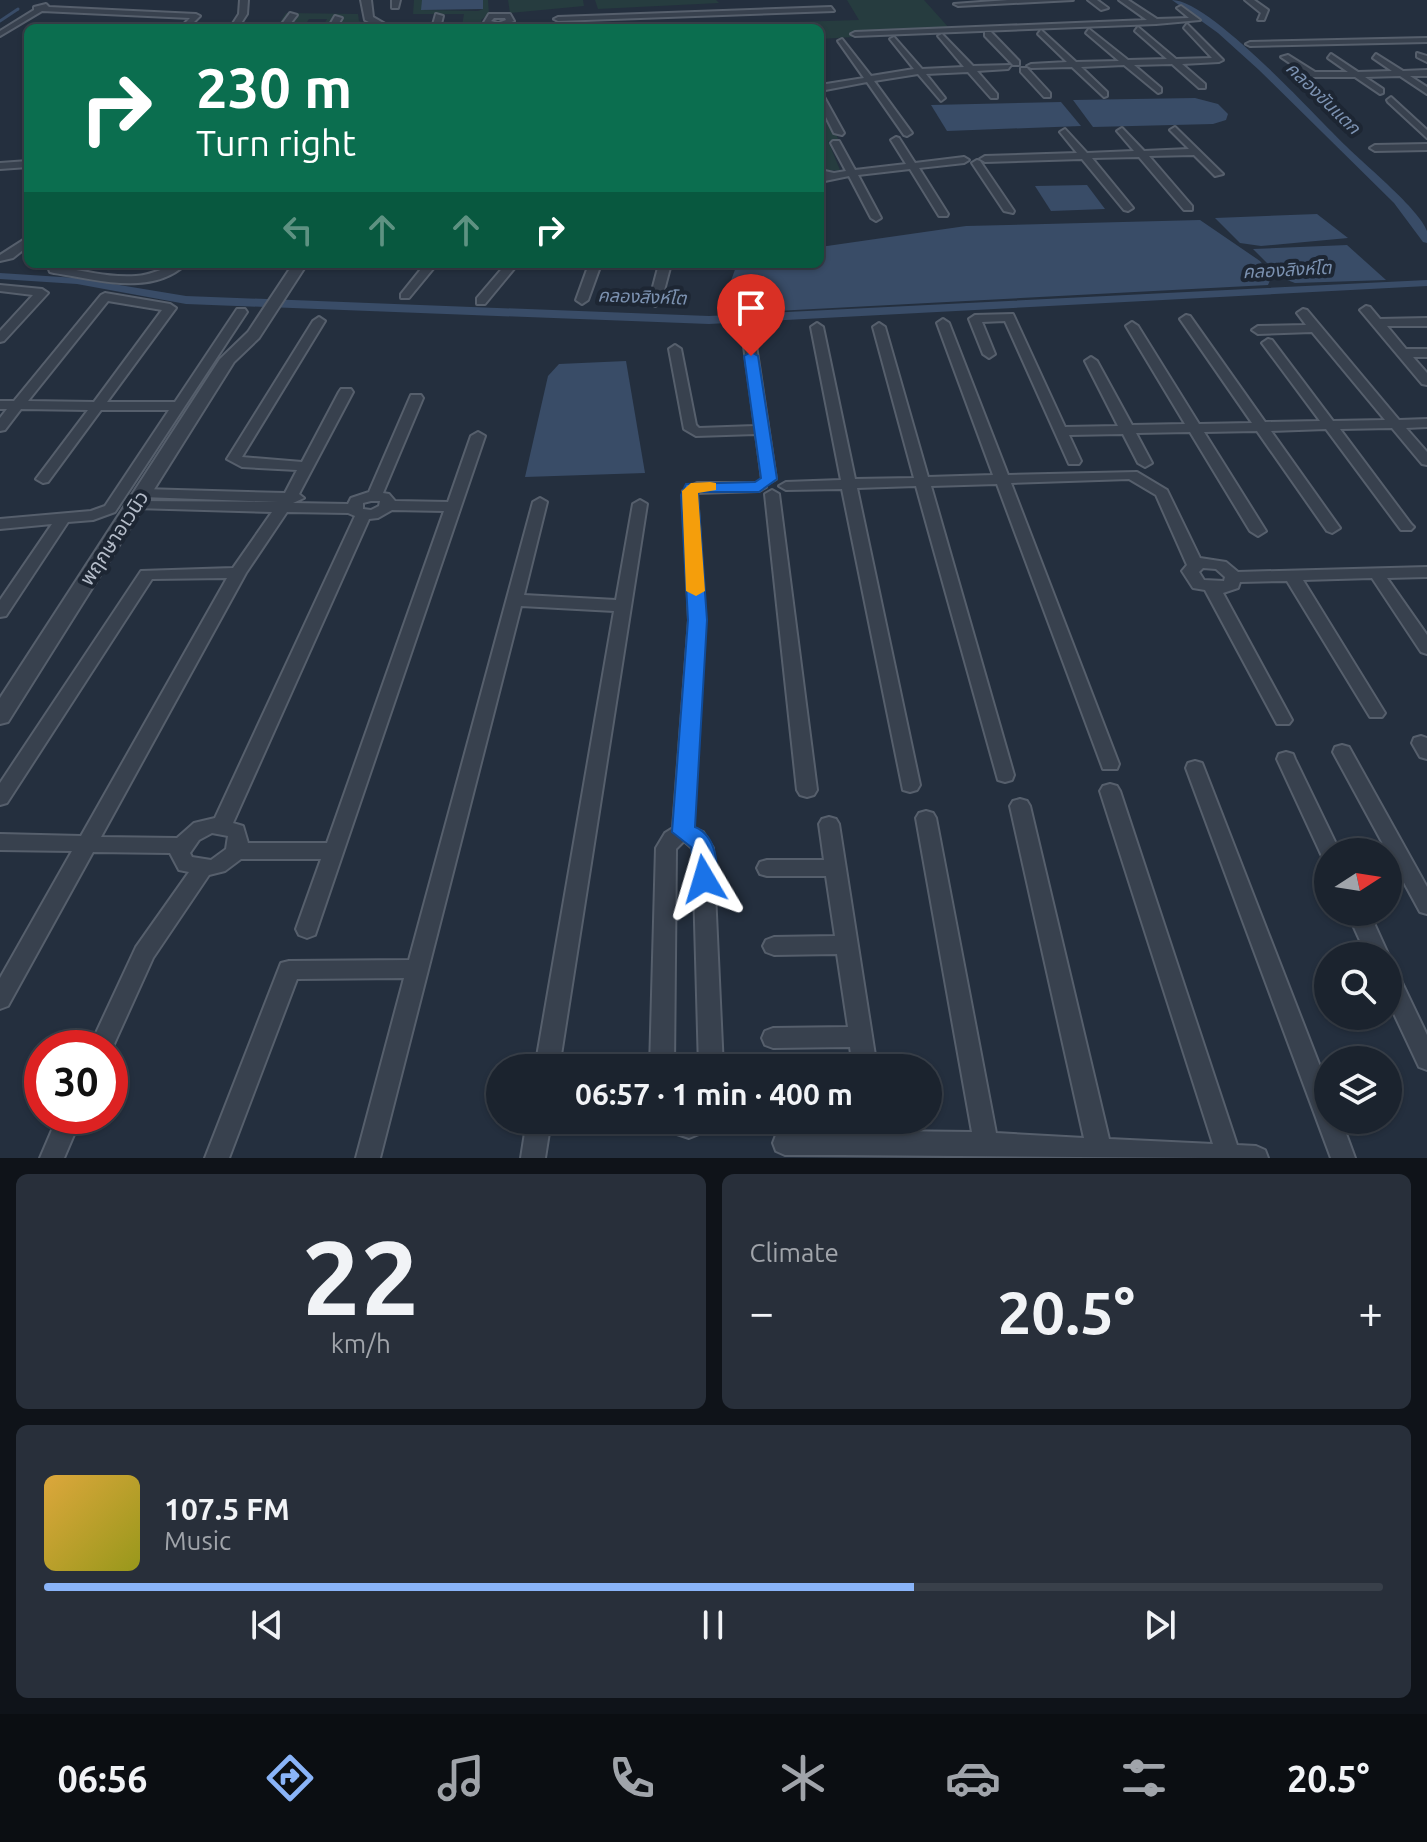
<!DOCTYPE html>
<meta charset="utf-8">
<style>
:root{--surface:#1b232e;--page:#282f3a;--text:#f1f3f6;--muted:#a0a4aa;--line:#39404a;--accent:#8ab4f8}
body{margin:0;font-family:Ubuntu,"Noto Sans Thai",sans-serif;background:var(--page);color:var(--text);height:100vh;display:flex;flex-direction:column;font-size:30px;white-space:nowrap}
*{box-sizing:border-box;margin:0}
p{font-size:26px;color:var(--muted)}
.icon{flex:none;width:44px;height:44px;fill:none;stroke:currentColor;stroke-width:2;stroke-linecap:round;stroke-linejoin:round}
.map{position:relative;height:1158px;overflow:hidden}
.details{display:flex;flex-direction:column;gap:16px;padding:16px;background:#0f1319;flex:1}
.details>*{flex:none}
.banner{position:absolute;left:24px;top:24px;width:800px;height:244px;border-radius:12px;box-shadow:0 2px 6px #0004,0 0 0 2px var(--line);background:#0b6e4f;color:#fff;overflow:hidden}
.needle{width:52px;rotate:78deg}
.tools{position:absolute;left:1314px;top:838px;display:grid;gap:16px}
.tools a{display:grid;place-items:center;width:88px;height:88px;border-radius:50%;background:var(--surface);box-shadow:0 2px 6px #0004,0 0 0 2px var(--line);font-size:40px}
.speed{position:absolute;left:24px;top:1030px;display:flex;gap:16px;font-size:40px;font-weight:700;text-align:center}
.speed>*{display:grid;place-content:center;width:104px;height:104px;border-radius:50%;background:var(--surface);box-shadow:0 2px 6px #0004,0 0 0 2px var(--line);line-height:1}
.speed .limit{border:12px solid #d22;background:#fff;color:#111}
.pin{position:absolute;display:grid;place-items:center;width:68px;height:68px;color:#fff;margin:-82px -34px;border-radius:50% 50% 50% 0;rotate:-45deg;box-shadow:0 0 8px #0007}
.pin .icon{rotate:45deg}
.me{position:absolute;width:88px;margin:-44px;rotate:353deg;stroke-linejoin:round;filter:drop-shadow(0 0 6px #0008)}
.turn{display:flex;align-items:center;gap:28px;height:168px;padding:0 40px;font-size:36px}
.turn .icon{width:104px;height:104px;stroke-width:2.5}
.turn b{display:block;font-size:56px;line-height:68px}
.lanes{display:flex;align-items:center;height:76px;padding:0 40px;background:#0003;justify-content:center;gap:40px;direction:ltr}
.lanes .off{opacity:.35}
.big{font-size:60px;font-weight:600;line-height:1.1}
.details .card{flex:1;display:flex;flex-direction:column;justify-content:center;gap:12px;min-width:0;padding:0 28px;border-radius:12px;background:var(--page)}
.details .dial{align-items:center;gap:0}
.dial b{font-size:104px;line-height:1}
.song{display:flex;align-items:center;gap:24px}
.cover{width:96px;height:96px;border-radius:12px;background:linear-gradient(135deg,hsl(40 70% 55%),hsl(60 70% 35%))}
.played{height:8px;border-radius:4px;background:linear-gradient(90deg,var(--accent) 65%,var(--line) 65%)}
.keys{display:flex;justify-content:space-around;direction:ltr}
.heat{display:flex;justify-content:space-between;align-items:center;font-size:44px;direction:ltr}
.details .tiles{flex:1;display:grid;gap:16px;grid-template-columns:1fr 1fr}
.card:last-child{grid-column:span 2}
.trip{position:absolute;left:486px;top:1054px;width:456px;height:80px;border-radius:40px;background:var(--surface);box-shadow:0 2px 6px #0004,0 0 0 2px var(--line);font-weight:600;line-height:80px;text-align:center}
.menu{display:flex;height:128px;justify-content:space-around;align-items:center;background:#0b0e12;color:var(--muted)}
.menu .icon{width:56px;height:56px}
.menu .on{color:var(--accent)}
.menu b{font-size:36px;color:var(--text)}
.map>svg:first-child{display:block}
</style>
<div class="map">
<svg width="1427" height="1158" viewBox="0 0 1427 1158">
<rect width="100%" height="100%" fill="#242f3e"/>
<g fill="#263c3f">
<path d="M 414,0 L 422,0 L 422,10 L 478,11 L 483,9 L 483,0 L 488,0 L 489,14 L 481,20 L 483,25 L 462,26 L 464,14 L 413,14 Z"/>
<path d="M 508,0 L 583,0 L 584,6 L 510,13 Z"/>
<path d="M 595,0 L 716,0 L 719,3 L 598,9 Z"/>
<path d="M 847,0 L 924,0 L 950,29 L 854,33 L 849,35 L 854,37 L 820,39 L 820,28 L 607,28 L 859,20 Z"/>
<path d="M 286,13 L 358,14 L 359,21 L 375,28 L 322,28 L 327,19 L 309,19 L 303,28 L 276,28 Z"/>
<path d="M 820,107 L 839,140 L 828,141 L 840,170 L 820,171 Z"/>
</g>
<g fill="#394c67">
<path d="M 422,0 L 483,0 L 483,9 L 421,10 Z"/>
<path d="M 1195,98 L 1218,104 L 1228,114 L 1226,120 L 1213,124 L 1093,127 L 1073,100 Z"/>
<path d="M 1061,102 L 1081,126 L 947,131 L 931,105 Z"/>
<path d="M 1087,185 L 1105,209 L 1051,211 L 1035,186 Z"/>
<path d="M 1317,214 L 1348,238 L 1261,246 L 1240,243 L 1215,218 Z"/>
<path d="M 1200,220 L 1260,261 L 1272,276 L 1268,285 L 719,314 L 737,264 L 820,264 L 820,247 L 966,226 Z"/>
<path d="M 1347,245 L 1386,280 L 1295,283 L 1282,278 L 1253,249 Z"/>
<path d="M 626,361 L 645,473 L 525,477 L 548,376 L 559,364 Z"/>
</g>
<g fill="none" stroke-linecap="round" stroke-linejoin="round">
<path stroke="#394c67" stroke-width="3" d="M 0,21 L 18,9"/>
<g fill="#394c67" fill-rule="evenodd">
<path d="M 1172,0 C 1210,0 1315,116 1346,146 C 1364,164 1420,210 1427,231 C 1427,232 1427,242 1427,243 L 1423,242 L 1394,203 L 1259,70 L 1218,33 Z"/>
<path d="M 0,273 L 77,278 L 186,296 L 709,316 L 1427,280 L 1427,286 L 709,324 L 186,304 L 77,284 L 0,279 Z"/>
</g>
<g stroke="#565f6c" stroke-width="4">
<g id="minor">
<path d="M 240,0 L 248,0 L 247,14 L 238,28 L 230,28 L 239,14 Z"/>
<path d="M 392,0 L 400,0 L 398,8 L 392,8 Z"/>
<path d="M 1008,0 L 1073,0 L 958,6 L 954,4 Z"/>
<path d="M 1088,0 L 1097,0 L 1108,8 L 1101,10 Z"/>
<path d="M 1119,0 L 1128,0 L 1157,19 L 1189,18 L 1177,8 L 1181,6 L 1200,20 L 1156,24 L 855,36 L 851,34 L 855,32 L 1147,20 Z"/>
<path d="M 1245,0 L 1254,0 L 1268,10 L 1264,20 L 1258,20 L 1261,13 Z"/>
<path d="M 46,4 L 49,7 L 196,14 L 200,16 L 188,28 L 180,28 L 190,18 L 42,11 L 0,36 L 0,31 L 34,10 L 34,7 Z"/>
<path d="M 831,7 L 834,11 L 558,21 L 554,19 L 558,17 Z"/>
<path d="M 290,13 L 297,15 L 287,28 L 279,28 Z"/>
<path d="M 436,14 L 443,16 L 440,28 L 432,28 Z"/>
<path d="M 489,14 L 510,14 L 514,21 L 498,27 L 483,24 ZM 494,18 L 505,18 L 506,20 L 498,23 L 491,21 Z"/>
<path d="M 335,16 L 342,18 L 336,28 L 328,28 Z"/>
<path d="M 1187,24 L 1223,60 L 1219,62 L 1182,64 L 1205,84 L 1205,88 L 1199,88 L 1172,64 L 1134,65 L 1161,88 L 1161,92 L 1158,93 L 1124,65 L 1081,67 L 1107,92 L 1107,96 L 1104,97 L 1072,67 L 1031,68 L 1027,66 L 1031,64 L 1067,62 L 1038,34 L 1041,30 L 1076,62 L 1119,61 L 1086,33 L 1089,29 L 1128,60 L 1167,59 L 1135,31 L 1138,27 L 1176,59 L 1212,58 L 1184,28 Z"/>
<path d="M 985,32 L 991,32 L 1019,61 L 1019,65 L 1013,65 L 985,36 Z"/>
<path d="M 942,34 L 973,66 L 1011,65 L 1008,69 L 977,71 L 997,94 L 997,98 L 991,98 L 968,72 L 926,74 L 945,98 L 941,101 L 918,74 L 874,81 L 912,133 L 907,136 L 904,135 L 867,82 L 820,91 L 820,85 L 864,78 L 838,41 L 842,39 L 871,76 L 914,69 L 890,39 L 894,37 L 922,69 L 964,67 L 938,36 Z"/>
<path d="M 1427,38 L 1427,42 L 1250,46 L 1246,44 L 1250,42 Z"/>
<path d="M 1417,53 L 1427,56 L 1427,62 L 1417,57 Z"/>
<path d="M 1331,54 L 1358,72 L 1392,71 L 1373,58 L 1376,54 L 1403,71 L 1427,70 L 1427,76 L 1410,76 L 1427,87 L 1427,94 L 1400,76 L 1365,77 L 1383,89 L 1383,93 L 1380,94 L 1355,77 L 1310,77 L 1281,57 L 1288,55 L 1315,72 L 1348,72 L 1328,58 Z"/>
<path d="M 1021,68 L 1027,68 L 1050,93 L 1050,97 L 1044,97 L 1021,72 Z"/>
<path d="M 820,94 L 824,97 L 844,133 L 842,135 L 834,133 L 820,105 Z"/>
<path d="M 1391,97 L 1427,130 L 1427,138 L 1388,102 L 1387,100 Z"/>
<path d="M 1175,127 L 1223,174 L 1215,176 L 1194,155 L 1149,156 L 1192,206 L 1192,210 L 1184,210 L 1139,157 L 1092,158 L 1133,208 L 1128,211 L 1124,210 L 1082,159 L 985,162 L 980,159 L 985,156 L 1077,153 L 1060,132 L 1065,129 L 1087,153 L 1134,151 L 1117,131 L 1122,128 L 1144,151 L 1189,149 L 1170,130 Z"/>
<path d="M 896,137 L 899,138 L 915,163 L 964,157 L 969,160 L 964,163 L 919,168 L 948,214 L 947,216 L 939,216 L 910,169 L 858,175 L 881,218 L 876,221 L 871,218 L 849,176 L 820,182 L 820,170 L 834,173 L 846,171 L 831,143 L 833,141 L 839,141 L 855,170 L 906,164 L 891,140 Z"/>
<path d="M 1427,144 L 1427,150 L 1375,151 L 1370,148 L 1375,145 Z"/>
<path d="M 977,160 L 980,161 L 1014,211 L 1013,213 L 1004,211 L 972,163 Z"/>
<path d="M 28,161 L 28,167 L 0,169 L 0,163 Z"/>
<path d="M 28,237 L 28,246 L 13,258 L 0,261 L 0,255 Z"/>
<path d="M 47,264 L 59,264 L 59,267 C 85,271 111,278 136,276 C 155,275 168,264 186,264 C 151,297 96,279 54,273 L 50,272 Z"/>
<path d="M 425,264 L 437,264 L 409,298 L 401,298 L 401,294 Z"/>
<path d="M 506,264 L 518,264 L 485,304 L 477,304 L 477,298 Z"/>
<path d="M 589,264 L 601,264 L 588,300 L 582,304 L 576,300 Z"/>
<path d="M 659,264 L 671,264 L 661,302 L 655,306 L 649,302 Z"/>
<path d="M 0,285 L 42,289 L 48,293 L 4,341 L 0,342 L 0,331 L 33,295 L 0,291 Z"/>
<path d="M 105,293 L 170,304 L 176,308 L 107,402 L 175,402 L 237,309 L 245,309 L 247,312 L 115,512 L 93,520 L 68,522 L 6,616 L 0,617 L 0,600 L 52,524 L 0,529 L 0,519 L 91,511 L 105,506 L 169,410 L 101,410 L 48,482 L 43,483 L 36,479 L 88,410 L 21,409 L 5,430 L 0,431 L 0,418 L 7,409 L 0,409 L 0,401 L 14,401 L 101,295 ZM 108,301 L 162,310 L 94,402 L 28,401 Z"/>
<path d="M 1366,306 L 1370,307 L 1380,319 L 1427,318 L 1427,326 L 1387,326 L 1406,349 L 1427,349 L 1427,357 L 1413,357 L 1427,373 L 1427,385 L 1422,384 L 1360,310 Z"/>
<path d="M 1303,309 L 1307,310 L 1399,420 L 1427,419 L 1427,427 L 1406,428 L 1427,452 L 1427,465 L 1422,464 L 1392,428 L 1340,429 L 1411,524 L 1414,527 L 1411,530 L 1401,530 L 1326,429 L 1271,431 L 1340,528 L 1332,533 L 1327,531 L 1257,431 L 1204,432 L 1266,531 L 1258,536 L 1250,531 L 1190,432 L 1136,433 L 1152,463 L 1145,467 L 1138,463 L 1123,434 L 1069,435 L 1081,461 L 1079,464 L 1069,464 L 1005,321 L 982,322 L 995,354 L 989,358 L 983,354 L 969,319 L 975,315 L 1013,314 L 1065,427 L 1118,426 L 1085,361 L 1091,357 L 1097,361 L 1132,425 L 1185,424 L 1126,326 L 1132,322 L 1138,326 L 1199,424 L 1252,423 L 1180,319 L 1186,315 L 1190,316 L 1265,422 L 1320,421 L 1262,343 L 1268,339 L 1272,340 L 1333,421 L 1385,420 L 1312,332 L 1258,334 L 1252,330 L 1258,326 L 1306,325 L 1297,313 Z"/>
<path d="M 319,317 L 325,321 L 242,457 L 302,462 L 339,392 L 341,389 L 351,389 L 353,392 L 299,494 L 304,498 L 293,503 L 348,504 L 351,498 L 369,492 L 411,395 L 421,395 L 423,398 L 383,493 L 389,494 L 395,501 L 448,502 L 471,436 L 478,432 L 485,436 L 315,935 L 307,938 L 299,935 L 296,929 L 321,859 L 241,859 L 225,871 L 209,875 L 153,958 L 110,1053 L 110,1048 L 89,1048 L 136,947 L 189,872 L 179,870 L 170,853 L 93,852 L 8,1006 L 0,1009 L 0,978 L 72,851 L 0,850 L 0,834 L 81,836 L 227,578 L 152,579 L 7,803 L 0,805 L 0,783 L 141,571 L 233,568 L 272,512 L 135,508 L 130,507 L 128,504 L 130,501 L 279,502 L 143,497 L 136,493 L 143,489 L 285,493 L 297,470 L 242,467 L 227,459 L 313,321 ZM 371,501 L 380,501 L 379,506 L 371,510 L 363,509 L 363,503 ZM 392,510 L 444,511 L 327,843 L 248,843 L 243,826 L 233,823 L 369,519 L 378,518 ZM 287,512 L 348,513 L 355,516 L 215,818 L 194,823 L 177,838 L 101,837 L 246,573 ZM 212,833 L 228,836 L 226,849 L 211,860 L 192,857 L 190,853 L 199,840 Z"/>
<path d="M 943,319 L 949,323 L 1008,475 L 1137,472 L 1167,490 L 1200,558 L 1226,562 L 1238,572 L 1427,567 L 1427,577 L 1387,578 L 1427,635 L 1427,654 L 1421,652 L 1372,578 L 1303,580 L 1385,713 L 1382,717 L 1370,717 L 1287,581 L 1240,582 L 1238,588 L 1223,593 L 1292,720 L 1289,724 L 1277,724 L 1205,590 L 1193,588 L 1182,571 L 1187,565 L 1156,495 L 1129,479 L 1011,483 L 1119,764 L 1117,769 L 1103,769 L 997,484 L 931,486 L 1014,775 L 1012,780 L 1005,782 L 998,780 L 916,486 L 857,488 L 920,785 L 917,790 L 910,792 L 903,790 L 842,489 L 786,490 L 779,486 L 786,482 L 841,480 L 811,327 L 817,323 L 823,327 L 855,479 L 914,478 L 873,327 L 879,323 L 885,327 L 928,477 L 993,475 L 937,323 ZM 1203,568 L 1216,569 L 1225,577 L 1224,581 L 1204,580 L 1199,572 Z"/>
<path d="M 748,328 L 754,332 L 776,479 L 769,483 L 762,479 L 756,434 L 696,436 L 684,429 L 669,349 L 675,345 L 681,349 L 696,425 L 699,428 L 755,426 L 742,332 Z"/>
<path d="M 697,483 L 759,483 L 766,487 L 759,491 L 697,493 L 705,620 L 693,828 L 703,832 L 713,848 L 723,1068 L 699,1068 L 693,849 L 684,841 L 676,849 L 674,1068 L 650,1068 L 656,848 L 665,833 L 673,828 L 689,620 L 683,491 Z"/>
<path d="M 772,490 L 779,494 L 817,790 L 814,795 L 807,797 L 800,795 L 797,790 L 765,494 Z"/>
<path d="M 540,498 L 547,502 L 524,595 L 616,600 L 633,504 L 640,500 L 647,504 L 559,1068 L 535,1068 L 614,611 L 521,606 L 380,1158 L 356,1158 L 404,978 L 297,979 L 229,1158 L 205,1158 L 281,963 L 289,961 L 409,960 L 533,502 Z"/>
<path d="M 1421,736 L 1427,738 L 1427,759 L 1420,757 L 1412,743 L 1414,738 Z"/>
<path d="M 1342,745 L 1349,747 L 1427,887 L 1427,914 L 1420,912 L 1333,752 L 1335,747 Z"/>
<path d="M 1286,752 L 1293,754 L 1295,759 L 1340,852 L 1328,852 L 1328,859 L 1323,858 L 1320,852 L 1277,759 L 1279,754 Z"/>
<path d="M 1195,761 L 1202,763 L 1204,768 L 1328,1087 L 1328,1120 L 1341,1120 L 1355,1158 L 1331,1158 L 1186,768 L 1188,763 Z"/>
<path d="M 1110,784 L 1117,786 L 1120,791 L 1237,1145 L 1256,1146 L 1265,1150 L 1268,1158 C 1107,1158 946,1155 785,1155 L 776,1151 L 773,1143 L 776,1135 L 785,1131 L 862,1131 L 860,1120 L 884,1120 L 886,1131 L 972,1132 L 916,818 L 919,813 L 926,811 L 933,813 L 936,818 L 996,1133 L 1084,1138 L 1010,806 L 1013,801 L 1020,799 L 1027,801 L 1030,806 L 1109,1139 L 1213,1144 L 1100,791 L 1103,786 Z"/>
<path d="M 829,817 L 836,819 L 839,824 L 877,1068 L 853,1068 L 850,1047 L 773,1048 L 765,1045 L 762,1038 L 765,1031 L 773,1028 L 848,1027 L 837,954 L 774,955 L 766,952 L 763,946 L 766,940 L 774,937 L 835,936 L 826,876 L 767,876 L 760,874 L 757,868 L 760,862 L 767,860 L 824,860 L 819,824 L 822,819 Z"/>
<path d="M 1347,912 L 1369,912 L 1389,956 L 1388,958 L 1367,956 Z"/>
<path d="M 1388,968 L 1396,970 L 1427,1035 L 1427,1070 L 1419,1067 L 1388,1001 Z"/>
<path d="M 58,1116 L 82,1116 L 64,1158 L 40,1158 Z"/>
<path d="M 527,1120 L 551,1120 L 545,1158 L 521,1158 Z"/>
<path d="M 656,1120 L 717,1120 L 714,1128 L 689,1138 L 659,1128 Z"/>
</g>
</g>
<g stroke="#565f6c" stroke-width="4">
<g id="tertiary">
<path d="M 361,0 L 371,0 L 373,17 L 392,28 L 380,28 L 365,20 Z"/>
<path d="M 293,264 L 307,264 L 259,338 L 234,362 L 8,722 L 0,724 L 0,698 L 220,359 L 248,332 Z"/>
</g>
</g>
<use href="#minor" fill="#38414e" fill-rule="evenodd"/>
<use href="#tertiary" fill="#38414e" fill-rule="evenodd"/>
</g>
<path fill="#1a73e8" stroke="#114b97" stroke-width="2" d="M 751,352 L 758,356 L 777,479 L 759,492 L 699,492 L 698,495 L 707,620 L 695,827 C 715,835 722,867 712,886 L 696,886 L 691,847 L 672,832 L 688,620 L 681,495 L 686,484 L 755,482 L 761,478 L 744,356 Z"/>
<path fill="#f59e0b" d="M 710,482 L 716,483 L 716,490 L 698,493 L 705,591 L 696,596 L 686,591 L 682,491 L 691,483 Z"/>
<g text-anchor="middle" stroke-width="8" stroke-linejoin="round" paint-order="stroke">
<g font-size="18" font-style="italic" fill="#7c92b1" stroke="#1d2633">
<text transform="translate(1323 98) rotate(44)" y="6">คลองขันแตก</text>
<text transform="translate(1287 270) rotate(-3)" y="6">คลองสิงห์โต</text>
<text transform="translate(642 297) rotate(2)" y="6">คลองสิงห์โต</text>
</g>
<g font-size="20" fill="#b4bcc9" stroke="#1d2633">
<text transform="translate(114 538) rotate(-57)" y="7">พฤกษาอเวนิว</text>
</g>
</g>
</svg>
<div class="tools">
<a><svg class="needle" viewBox="-14 -14 28 28"><path d="M0-13l5 13h-10z" fill="#e53935"/><path d="M0 13l5-13h-10z" fill="#a0a4aa"/></svg></a>
<a><svg class="icon" aria-label="search" viewBox="0 0 24 24"><circle cx="10" cy="10" r="6"/><path d="M15 15l6 6"/></svg></a>
<a><svg class="icon" aria-label="layers" viewBox="0 0 24 24"><path d="M12 4l9 5-9 5-9-5zM3 14l9 5 9-5"/></svg></a>
</div>
<div class="speed"><div class="limit">30</div></div>
<div class="pin" style="left:751px;top:356px;background:#d93025"><svg class="icon" aria-label="arrive" viewBox="0 0 24 24"><path d="M6 21V4h12l-3 4 3 4H6"/></svg></div>
<svg class="me" style="left:704px;top:879px" viewBox="-20 -20 40 40"><path d="M0-17L14 15 0 8-14 15z" fill="#1a73e8" stroke="#fff" stroke-width="4"/></svg>
<div class="trip">06:57 · 1 min · 400 m</div>
<div class="banner">
<div class="turn"><svg class="icon" aria-label="right" viewBox="0 0 24 24"><path d="M7 20v-9h11M14 6l5 5-5 5"/></svg><div><b>230 m</b>Turn right</div></div>
<div class="lanes"><svg class="icon off" aria-label="left" viewBox="0 0 24 24"><path d="M17 20v-9H6M10 6l-5 5 5 5"/></svg><svg class="icon off" aria-label="ahead" viewBox="0 0 24 24"><path d="M12 20V5M6 11l6-6 6 6"/></svg><svg class="icon off" aria-label="ahead" viewBox="0 0 24 24"><path d="M12 20V5M6 11l6-6 6 6"/></svg><svg class="icon" aria-label="right" viewBox="0 0 24 24"><path d="M7 20v-9h11M14 6l5 5-5 5"/></svg></div>
</div>
</div>
<section class="details">
<div class="tiles">
<div class="card dial"><b>22</b><p>km/h</p></div>
<div class="card"><p>Climate</p>
<div class="heat"><a>−</a><b class="big">20.5°</b><a>+</a></div>
</div>
<div class="card">
<div class="song"><i class="cover"></i><div><b>107.5 FM</b><p>Music</p></div></div>
<div class="played"></div>
<div class="keys"><svg class="icon" aria-label="previous" viewBox="0 0 24 24"><path d="M18 5L8 12l10 7zM5 5v14"/></svg><svg class="icon" aria-label="pause" viewBox="0 0 24 24"><path d="M8 5v14M16 5v14"/></svg><svg class="icon" aria-label="next" viewBox="0 0 24 24"><path d="M6 5l10 7-10 7zM19 5v14"/></svg></div>
</div>
</div>
</section>
<nav class="menu">
<b>06:56</b>
<svg class="icon on" aria-label="directions" viewBox="0 0 24 24"><path d="M12 3l9 9-9 9-9-9zM9 14v-3h6M13 9l2 2-2 2"/></svg>
<svg class="icon" aria-label="music" viewBox="0 0 24 24"><path d="M9 18V5l10-2v13"/><circle cx="6" cy="18" r="3"/><circle cx="16" cy="16" r="3"/></svg>
<svg class="icon" aria-label="phone" viewBox="0 0 24 24"><path d="M5 4h4l2 5-3 2q2 4 5 5l2-3 5 2v4C11 20 4 13 5 4z"/></svg>
<svg class="icon" aria-label="climate" viewBox="0 0 24 24"><path d="M12 3v18M4 7l16 10M4 17L20 7"/></svg>
<svg class="icon" aria-label="car" viewBox="0 0 24 24"><path d="M5 17H2v-5l4-1 3-4h7l3 4 3 1v5h-3M9 17h6M6 11h13"/><circle cx="7" cy="17" r="2"/><circle cx="17" cy="17" r="2"/></svg>
<svg class="icon" aria-label="filters" viewBox="0 0 24 24"><path d="M4 7h16M4 17h16"/><circle cx="9" cy="7" r="2"/><circle cx="15" cy="17" r="2"/></svg>
<b>20.5°</b>
</nav>
